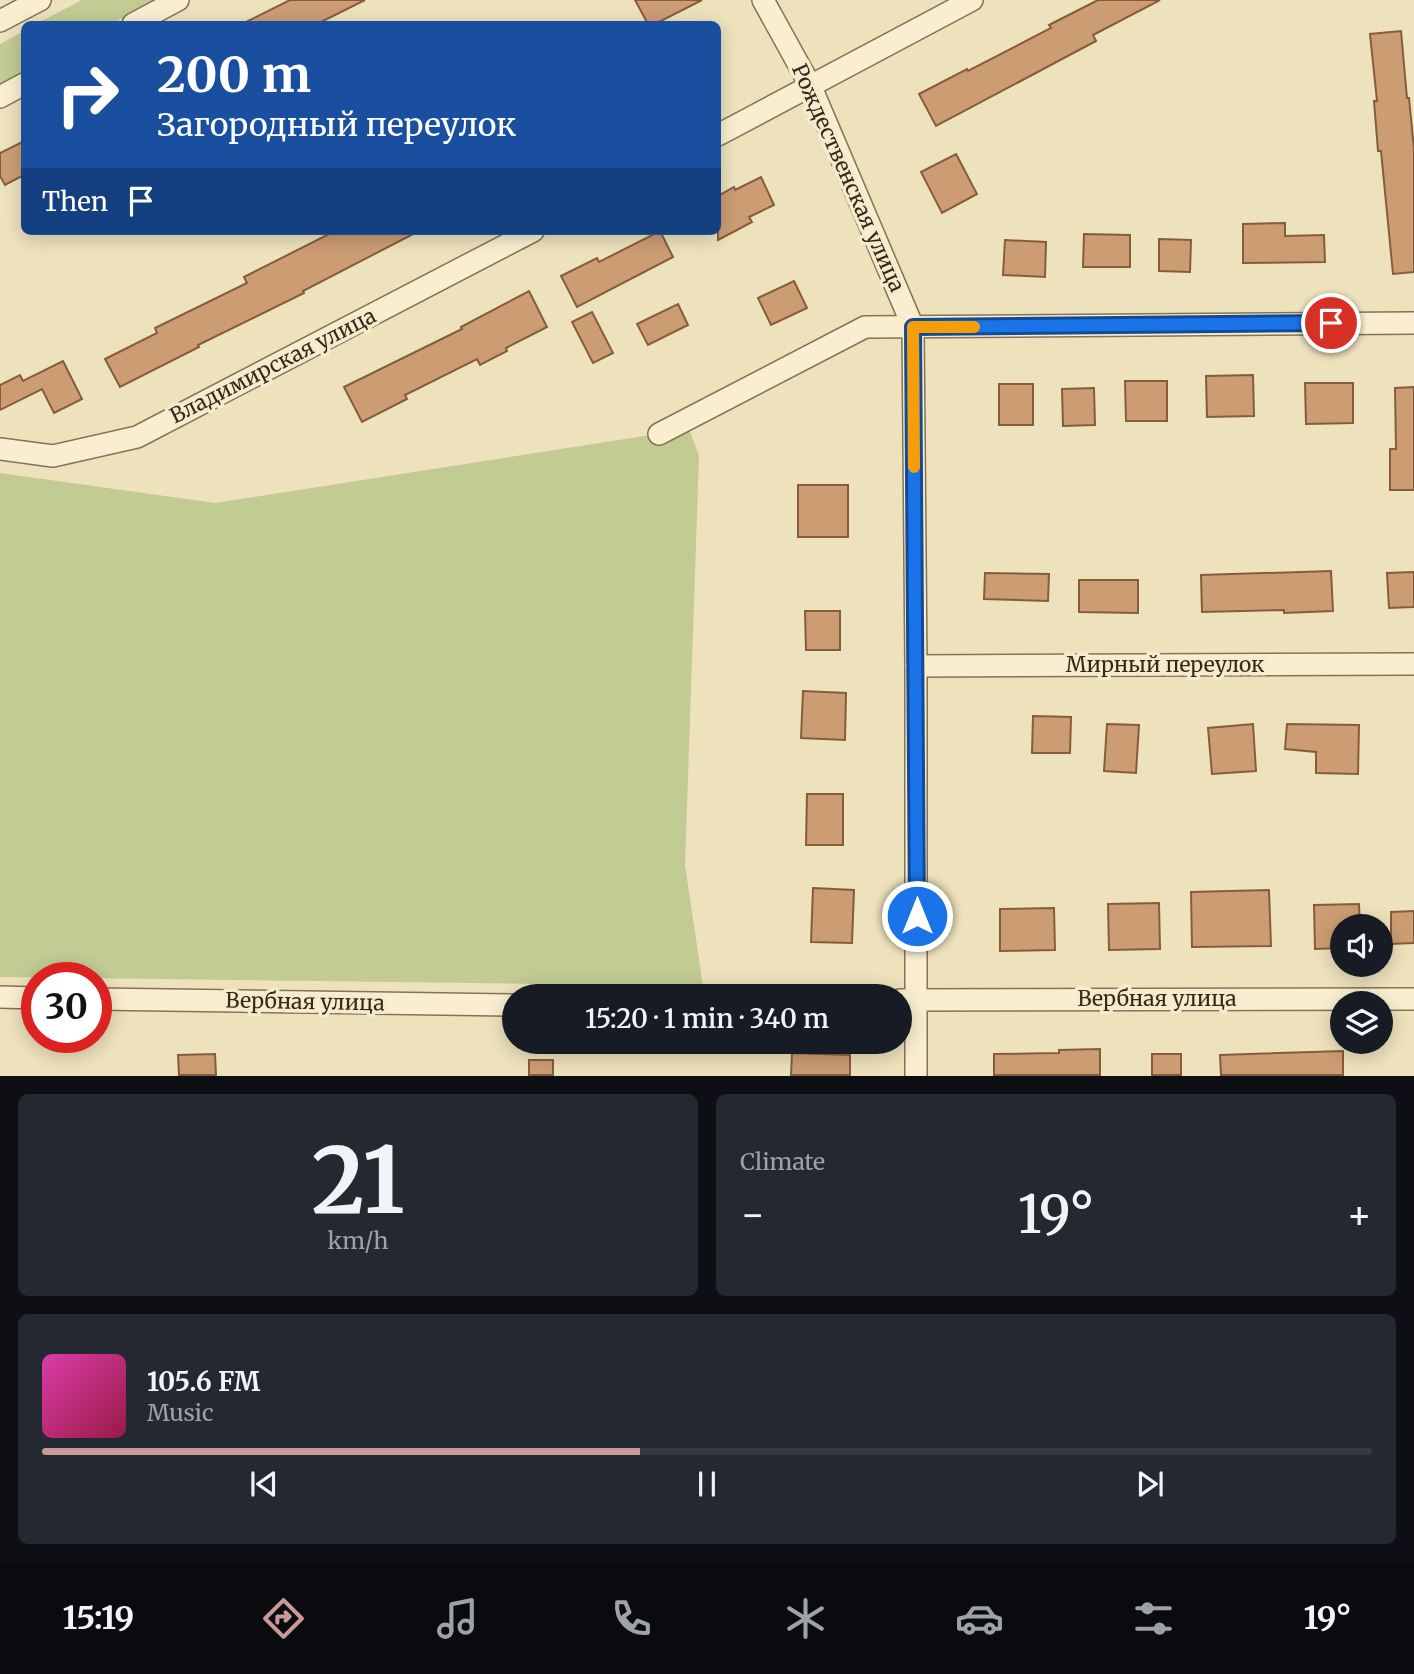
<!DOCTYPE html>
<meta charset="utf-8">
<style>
:root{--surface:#171b24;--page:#242831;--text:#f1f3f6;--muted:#9ea1a6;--line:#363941;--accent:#c89998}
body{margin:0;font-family:Merriweather,serif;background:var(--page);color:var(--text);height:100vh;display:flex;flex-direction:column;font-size:26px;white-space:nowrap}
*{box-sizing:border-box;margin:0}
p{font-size:23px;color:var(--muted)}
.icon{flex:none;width:38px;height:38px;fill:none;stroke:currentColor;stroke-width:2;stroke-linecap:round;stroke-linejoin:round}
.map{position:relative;height:1076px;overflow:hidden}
.panel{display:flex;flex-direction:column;gap:18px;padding:18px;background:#0d0f14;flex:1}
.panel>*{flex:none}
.hud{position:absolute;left:21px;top:21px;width:700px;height:214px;border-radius:10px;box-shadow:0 4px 18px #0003;background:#1a4fa0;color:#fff;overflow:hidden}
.controls{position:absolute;left:1330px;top:914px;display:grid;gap:14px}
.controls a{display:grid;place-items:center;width:63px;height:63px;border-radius:50%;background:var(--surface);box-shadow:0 4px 18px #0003;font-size:35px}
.speed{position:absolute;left:21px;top:962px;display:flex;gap:14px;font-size:35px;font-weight:700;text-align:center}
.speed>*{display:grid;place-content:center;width:91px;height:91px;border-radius:50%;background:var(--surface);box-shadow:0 4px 18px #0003;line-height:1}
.speed .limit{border:10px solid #d22;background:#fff;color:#111}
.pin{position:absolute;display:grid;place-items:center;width:60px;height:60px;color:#fff;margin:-30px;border:4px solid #fff;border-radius:50%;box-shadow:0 2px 7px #0007}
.me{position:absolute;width:77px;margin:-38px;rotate:0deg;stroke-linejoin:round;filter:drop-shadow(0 0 5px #0008)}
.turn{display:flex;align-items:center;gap:24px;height:147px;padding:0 21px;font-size:32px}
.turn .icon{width:91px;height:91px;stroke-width:2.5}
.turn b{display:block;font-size:49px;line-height:60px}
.then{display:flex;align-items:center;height:66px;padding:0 21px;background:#0003;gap:14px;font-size:26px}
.big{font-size:52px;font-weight:600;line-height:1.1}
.panel .card{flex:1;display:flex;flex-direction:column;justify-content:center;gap:10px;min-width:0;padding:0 24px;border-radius:10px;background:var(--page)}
.panel .dial{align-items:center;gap:0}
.dial b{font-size:91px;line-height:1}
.song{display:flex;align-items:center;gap:21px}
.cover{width:84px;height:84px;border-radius:10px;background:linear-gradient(135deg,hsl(320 70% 55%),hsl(340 70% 35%))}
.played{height:7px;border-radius:4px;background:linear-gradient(90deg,var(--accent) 45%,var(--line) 45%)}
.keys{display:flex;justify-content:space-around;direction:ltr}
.heat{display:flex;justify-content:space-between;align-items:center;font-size:38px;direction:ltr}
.panel .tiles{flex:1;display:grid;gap:18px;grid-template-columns:1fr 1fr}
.card:last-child{grid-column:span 2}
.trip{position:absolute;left:502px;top:984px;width:410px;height:70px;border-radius:35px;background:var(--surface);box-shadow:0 4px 18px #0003;font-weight:600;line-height:70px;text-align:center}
.dock{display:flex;height:112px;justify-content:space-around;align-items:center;background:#090b0e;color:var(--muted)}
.dock .icon{width:49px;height:49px}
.dock .active{color:var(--accent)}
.dock b{font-size:32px;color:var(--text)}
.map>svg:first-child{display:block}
</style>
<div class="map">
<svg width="1414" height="1076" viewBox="0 0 1414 1076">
<rect width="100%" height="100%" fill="#eee2bd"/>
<g fill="#c2cb92">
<path d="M 82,0 L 158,0 L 111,24 L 36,24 Z"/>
<path d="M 24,31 L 24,71 L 0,84 L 0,44 Z"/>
<path d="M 689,429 L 699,456 L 685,865 L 703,986 L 0,977 L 0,473 L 215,503 Z"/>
</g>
<g fill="#cc9d73" stroke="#855d3c" stroke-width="2">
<path d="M 290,0 L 365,0 L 317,24 L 242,24 Z"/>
<path d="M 635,0 L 702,0 L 655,24 L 648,24 Z"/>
<path d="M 1098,0 L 1160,0 L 1093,35 L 1096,41 L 936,126 L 919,94 L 967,69 L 968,71 L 1051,28 L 1049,25 Z"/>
<path d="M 1401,31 L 1407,98 L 1409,98 L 1414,149 L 1414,272 L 1393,274 L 1381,151 L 1378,151 L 1374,101 L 1377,101 L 1370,34 Z"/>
<path d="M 24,141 L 24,175 L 5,185 L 0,176 L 0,153 Z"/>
<path d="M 956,154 L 977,194 L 942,213 L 921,172 Z"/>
<path d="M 761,177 L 774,205 L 749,217 L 752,222 L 718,240 L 718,196 L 734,187 L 735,190 Z"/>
<path d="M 1285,223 L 1285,236 L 1324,235 L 1325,262 L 1243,263 L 1243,224 Z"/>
<path d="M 335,231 L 419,231 L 303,291 L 304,293 L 198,345 L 199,347 L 120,387 L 105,359 L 157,333 L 155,328 L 247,283 L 244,277 Z"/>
<path d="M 660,231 L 673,257 L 577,307 L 561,276 L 597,258 L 599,262 Z"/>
<path d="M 1084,234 L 1130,235 L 1130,267 L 1083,267 Z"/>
<path d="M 1159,239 L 1191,240 L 1190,272 L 1159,271 Z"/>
<path d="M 1005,240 L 1046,242 L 1045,277 L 1003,275 Z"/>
<path d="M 794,281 L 807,308 L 771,325 L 758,298 Z"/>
<path d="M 529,291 L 547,327 L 506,348 L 507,351 L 480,365 L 477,359 L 405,395 L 407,399 L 362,422 L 344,387 L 462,329 L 461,327 Z"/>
<path d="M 678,304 L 688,325 L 648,345 L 637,324 Z"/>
<path d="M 592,312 L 613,353 L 593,363 L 572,322 Z"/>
<path d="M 63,361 L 82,399 L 54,413 L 42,389 L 0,410 L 0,385 L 20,375 L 23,381 Z"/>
<path d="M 1253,375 L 1254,416 L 1207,417 L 1206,376 Z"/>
<path d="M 1125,381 L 1167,381 L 1167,421 L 1126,421 Z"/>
<path d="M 1305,383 L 1353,383 L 1353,423 L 1306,424 Z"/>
<rect x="999" y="384" width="34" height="41"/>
<path d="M 1414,387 L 1414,490 L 1390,490 L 1390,449 L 1396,449 L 1395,388 Z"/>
<path d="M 1094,388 L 1095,425 L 1063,426 L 1062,389 Z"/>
<rect x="798" y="485" width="50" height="52"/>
<path d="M 1331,571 L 1333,611 L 1284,613 L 1284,610 L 1202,612 L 1201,575 Z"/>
<path d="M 1414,572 L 1414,607 L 1389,608 L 1387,573 Z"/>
<path d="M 985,573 L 1049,574 L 1048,601 L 984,599 Z"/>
<path d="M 1079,580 L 1138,580 L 1138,613 L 1079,612 Z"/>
<path d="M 805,611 L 840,611 L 840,650 L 806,650 Z"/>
<path d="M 803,691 L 846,693 L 845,740 L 801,738 Z"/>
<path d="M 1033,716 L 1071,717 L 1070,753 L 1032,753 Z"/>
<path d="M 1107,724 L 1139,725 L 1136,773 L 1104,771 Z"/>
<path d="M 1253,724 L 1256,771 L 1212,774 L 1208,728 Z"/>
<path d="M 1287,724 L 1359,725 L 1358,774 L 1316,773 L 1316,752 L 1285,749 Z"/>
<path d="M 807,794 L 843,794 L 843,845 L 806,845 Z"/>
<path d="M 813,888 L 854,890 L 852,943 L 811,942 Z"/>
<path d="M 1269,890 L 1271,946 L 1192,947 L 1191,892 Z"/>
<path d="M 1159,903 L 1160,949 L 1109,950 L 1108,904 Z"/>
<path d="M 1359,904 L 1360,926 L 1342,926 L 1342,948 L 1315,949 L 1314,905 Z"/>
<path d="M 1054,908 L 1055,950 L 1000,951 L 1000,909 Z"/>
<path d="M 1414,911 L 1414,943 L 1391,944 L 1391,912 Z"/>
<path d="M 1100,1049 L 1100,1075 L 994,1075 L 994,1054 L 1059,1053 L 1059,1050 Z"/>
<path d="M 1343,1051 L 1343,1075 L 1221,1075 L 1220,1055 Z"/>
<path d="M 792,1053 L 850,1055 L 850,1075 L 791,1075 Z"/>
<path d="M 215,1054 L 216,1075 L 179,1075 L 178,1055 Z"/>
<rect x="1152" y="1054" width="29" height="21"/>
<rect x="529" y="1060" width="24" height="15"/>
</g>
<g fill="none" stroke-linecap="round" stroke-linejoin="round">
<g stroke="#867256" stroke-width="24">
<g id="minor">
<path d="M 763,0 L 811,87 L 913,327 L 916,666 L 916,1076"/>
<path d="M 0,21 L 40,0"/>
<path d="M 133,24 L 178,0"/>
<path d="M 0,97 L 24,84"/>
<path d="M 718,135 L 972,0"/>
<path d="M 659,434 L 865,327 L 1414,323"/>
<path d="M 0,449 L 53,456 L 137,437 L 533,231"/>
<path d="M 916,666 L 1414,664"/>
<path d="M 0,997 L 37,998"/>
<path d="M 96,999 L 514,1005"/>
<path d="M 900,1000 L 1414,999"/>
</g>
</g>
<use href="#minor" stroke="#f9efd0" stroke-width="21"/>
</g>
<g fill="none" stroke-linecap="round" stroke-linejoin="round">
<g stroke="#114b97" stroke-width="18">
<path id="route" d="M 917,916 L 913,327 L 1331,323"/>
</g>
<use href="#route" stroke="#1a73e8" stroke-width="12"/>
<path stroke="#f59e0b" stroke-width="12" d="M 914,467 L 913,327 L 974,327"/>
</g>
<g text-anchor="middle" stroke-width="7" stroke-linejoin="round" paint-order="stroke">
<g font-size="21" fill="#35291b" stroke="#f5eccd">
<text transform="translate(848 178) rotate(66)" y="7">Рождественская улица</text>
<text transform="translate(273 366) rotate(-27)" y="7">Владимирская улица</text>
<text x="1165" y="672">Мирный переулок</text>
<text x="1157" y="1006">Вербная улица</text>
<text transform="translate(305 1002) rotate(1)" y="7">Вербная улица</text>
</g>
</g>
</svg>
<div class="controls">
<a><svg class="icon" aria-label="sound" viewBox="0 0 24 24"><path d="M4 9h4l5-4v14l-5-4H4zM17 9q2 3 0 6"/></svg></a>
<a><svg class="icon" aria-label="layers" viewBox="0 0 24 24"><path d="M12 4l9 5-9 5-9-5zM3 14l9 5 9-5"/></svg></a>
</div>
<div class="speed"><div class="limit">30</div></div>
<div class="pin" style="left:1331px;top:323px;background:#d93025"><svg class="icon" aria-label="arrive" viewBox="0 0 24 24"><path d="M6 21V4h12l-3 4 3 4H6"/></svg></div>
<svg class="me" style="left:917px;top:916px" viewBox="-20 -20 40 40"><circle r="17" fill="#1a73e8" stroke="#fff" stroke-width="3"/><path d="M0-11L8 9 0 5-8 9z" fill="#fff"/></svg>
<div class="trip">15:20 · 1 min · 340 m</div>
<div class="hud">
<div class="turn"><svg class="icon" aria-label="right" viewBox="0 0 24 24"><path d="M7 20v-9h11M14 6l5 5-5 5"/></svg><div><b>200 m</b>Загородный переулок</div></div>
<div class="then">Then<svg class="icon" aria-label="arrive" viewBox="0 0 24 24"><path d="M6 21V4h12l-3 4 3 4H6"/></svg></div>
</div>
</div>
<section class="panel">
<div class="tiles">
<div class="card dial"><b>21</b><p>km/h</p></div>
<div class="card"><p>Climate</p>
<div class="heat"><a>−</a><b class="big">19°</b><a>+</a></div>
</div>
<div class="card">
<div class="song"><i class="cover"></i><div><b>105.6 FM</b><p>Music</p></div></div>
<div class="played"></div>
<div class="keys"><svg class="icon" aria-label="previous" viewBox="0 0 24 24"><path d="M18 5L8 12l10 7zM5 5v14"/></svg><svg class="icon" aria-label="pause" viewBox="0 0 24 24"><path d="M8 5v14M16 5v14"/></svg><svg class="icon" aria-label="next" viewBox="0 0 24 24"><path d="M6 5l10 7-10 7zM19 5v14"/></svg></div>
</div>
</div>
</section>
<nav class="dock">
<b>15:19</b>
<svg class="icon active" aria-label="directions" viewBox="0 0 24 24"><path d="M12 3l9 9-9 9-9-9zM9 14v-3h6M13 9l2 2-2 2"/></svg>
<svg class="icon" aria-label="music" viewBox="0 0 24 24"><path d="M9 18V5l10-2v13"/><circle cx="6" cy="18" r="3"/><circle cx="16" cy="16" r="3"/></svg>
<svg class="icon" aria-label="phone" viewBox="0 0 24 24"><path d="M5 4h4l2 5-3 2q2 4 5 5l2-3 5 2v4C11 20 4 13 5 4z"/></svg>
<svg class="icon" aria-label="climate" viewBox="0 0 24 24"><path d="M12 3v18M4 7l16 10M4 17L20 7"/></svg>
<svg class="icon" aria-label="car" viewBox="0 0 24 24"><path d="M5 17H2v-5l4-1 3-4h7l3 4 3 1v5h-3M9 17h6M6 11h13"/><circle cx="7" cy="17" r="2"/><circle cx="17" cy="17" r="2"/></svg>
<svg class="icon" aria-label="filters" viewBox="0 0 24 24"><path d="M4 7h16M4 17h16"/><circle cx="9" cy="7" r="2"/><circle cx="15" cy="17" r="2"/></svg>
<b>19°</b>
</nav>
